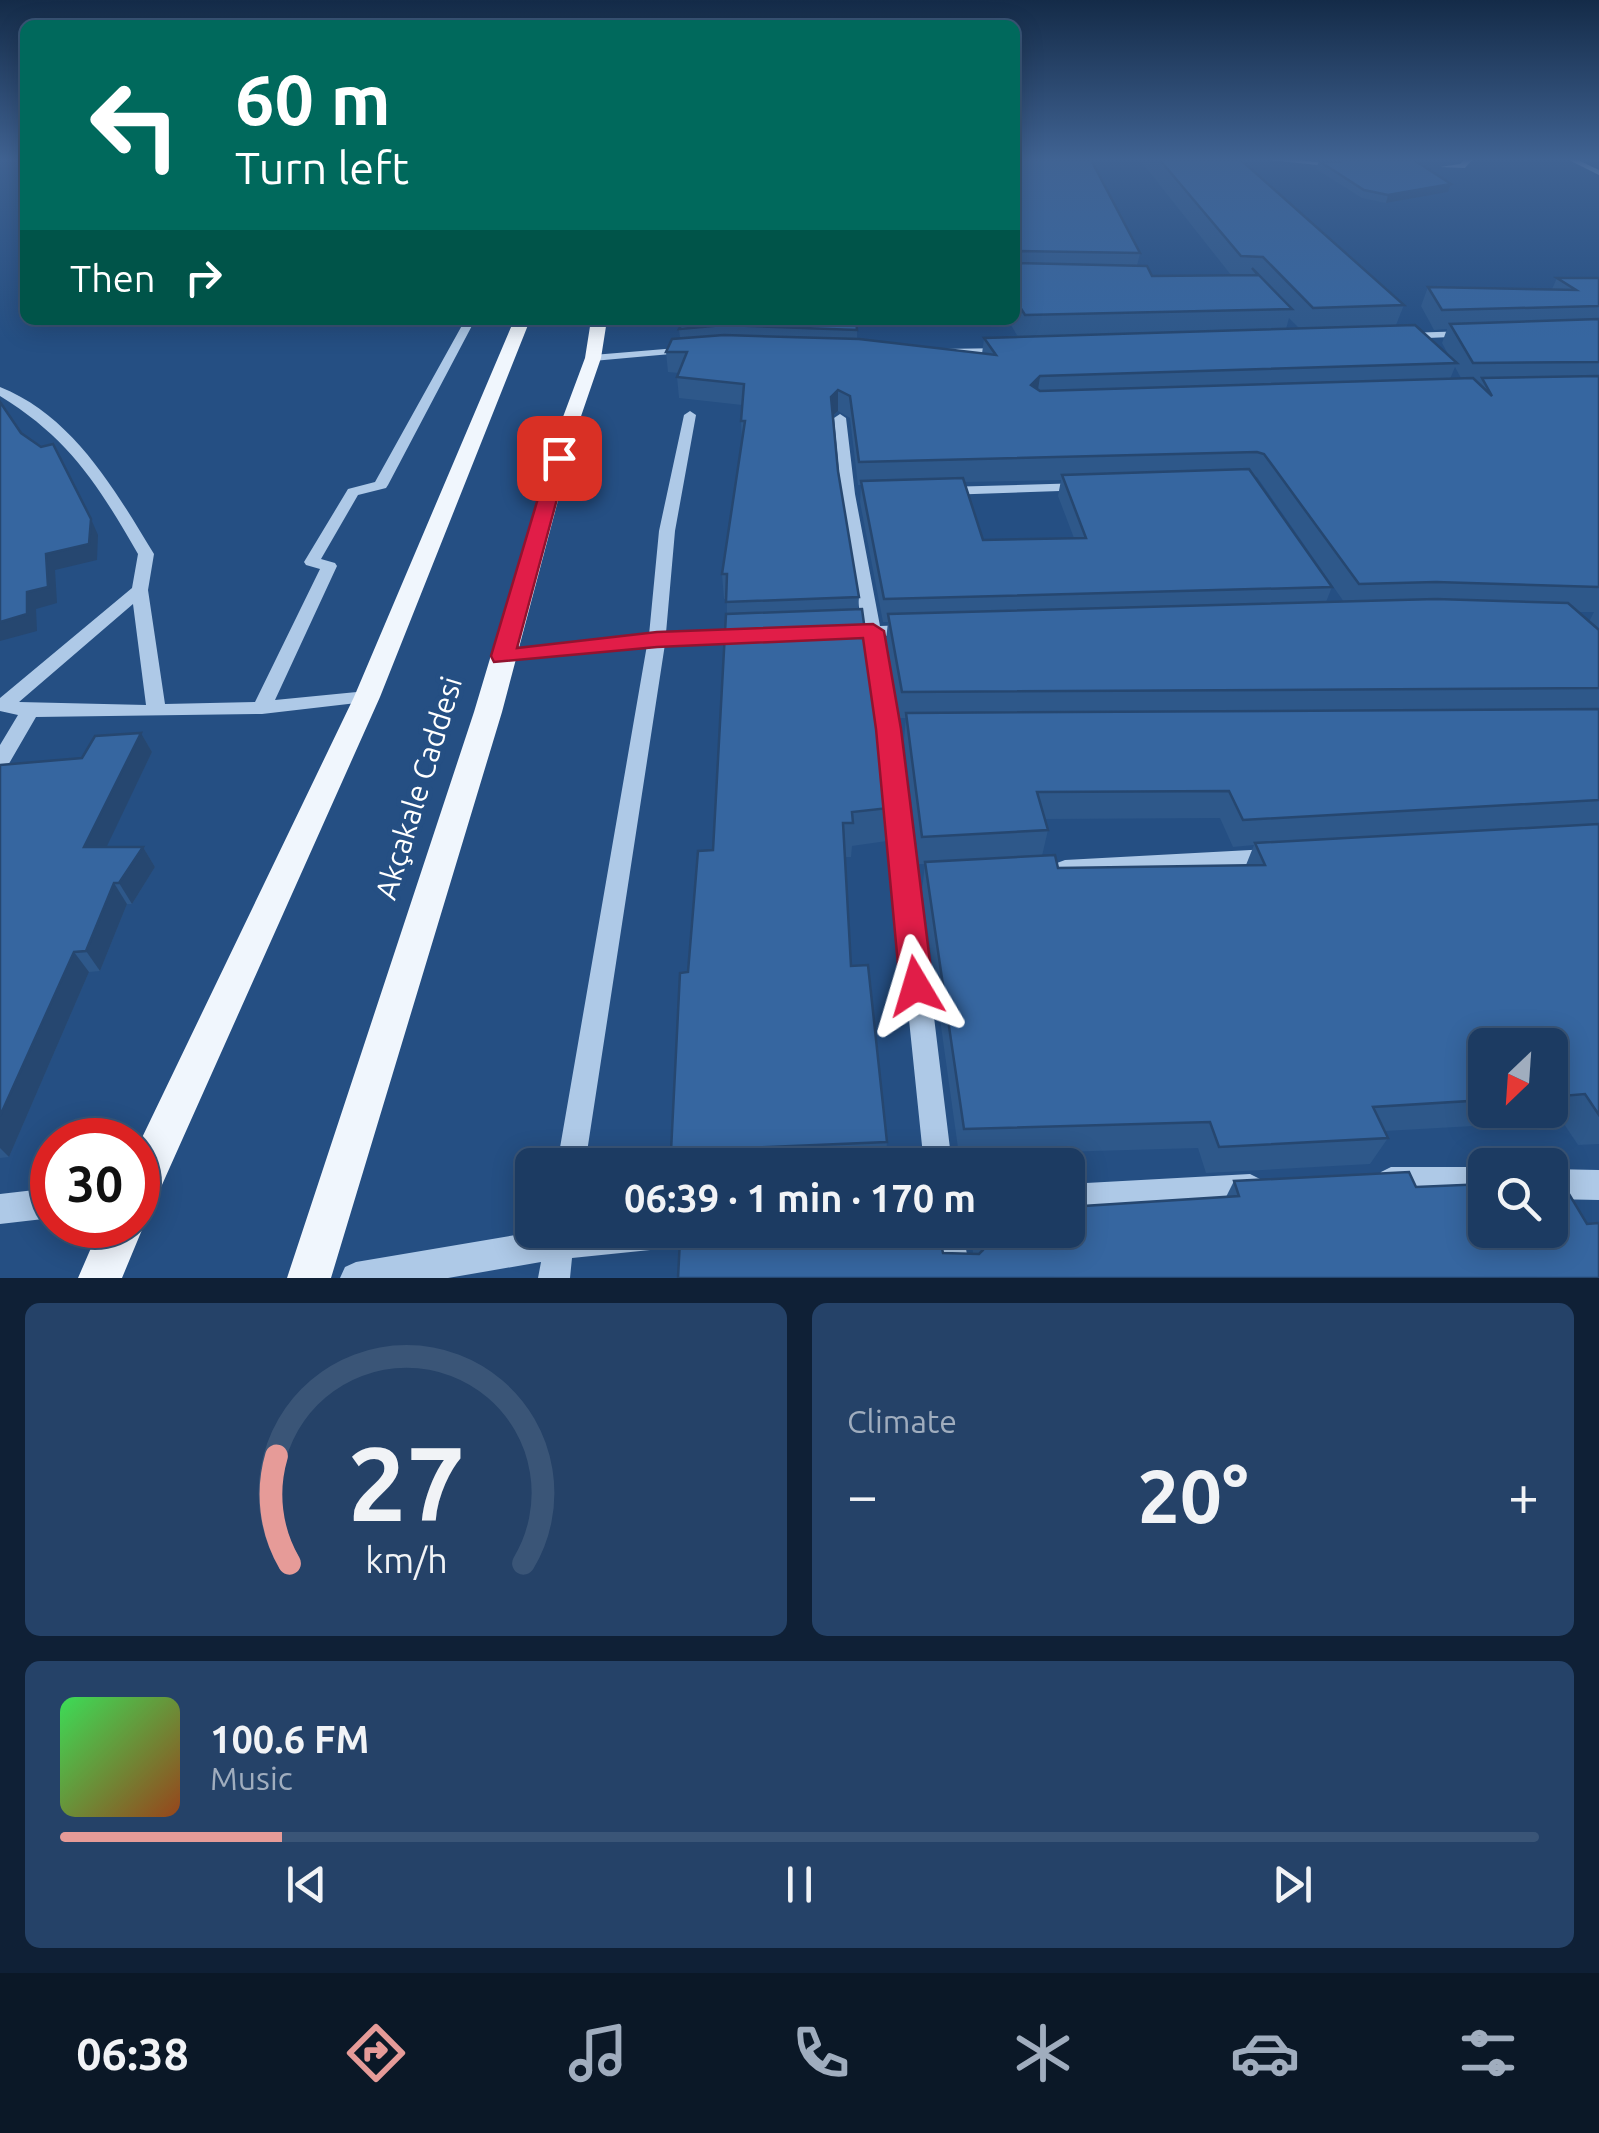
<!DOCTYPE html>
<meta charset="utf-8">
<style>
:root{--surface:#1c3b62;--page:#254268;--text:#f1f3f6;--muted:#a0adbe;--line:#3a5577;--accent:#e69b98}
body{margin:0;font-family:Ubuntu,sans-serif;background:var(--page);color:var(--text);height:100vh;display:flex;flex-direction:column;font-size:38px;white-space:nowrap}
*{box-sizing:border-box;margin:0}
p{font-size:32px;color:var(--muted)}
.icon{flex:none;width:55px;height:55px;fill:none;stroke:currentColor;stroke-width:2;stroke-linecap:round;stroke-linejoin:round}
.map{position:relative;height:1278px;overflow:hidden}
.drawer{display:flex;flex-direction:column;gap:25px;padding:25px;background:#0f2036;flex:1}
.drawer>*{flex:none}
.banner{position:absolute;left:20px;top:20px;width:1000px;height:305px;border-radius:15px;box-shadow:0 5px 25px #0003,0 0 0 2px var(--line);background:#00695c;color:#fff;overflow:hidden}
.needle{width:65px;rotate:205deg}
.fabs{position:absolute;left:1468px;top:1028px;display:grid;gap:20px}
.fabs a{display:grid;place-items:center;width:100px;height:100px;border-radius:15px;background:var(--surface);box-shadow:0 5px 25px #0003,0 0 0 2px var(--line);font-size:50px}
.speed{position:absolute;left:30px;top:1118px;display:flex;gap:20px;font-size:50px;font-weight:700;text-align:center}
.speed>*{display:grid;place-content:center;width:130px;height:130px;border-radius:50%;background:var(--surface);box-shadow:0 5px 25px #0003,0 0 0 2px var(--line);line-height:1}
.speed .limit{border:15px solid #d22;background:#fff;color:#111}
.pin{position:absolute;display:grid;place-items:center;width:85px;height:85px;color:#fff;margin:-42px;border-radius:20px;box-shadow:0 5px 15px #0006}
.me{position:absolute;width:110px;margin:-55px;rotate:353deg;stroke-linejoin:round;filter:drop-shadow(0 0 8px #0008)}
.turn{display:flex;align-items:center;gap:35px;height:210px;padding:0 50px;font-size:45px}
.turn .icon{width:130px;height:130px;stroke-width:2.5}
.turn b{display:block;font-size:70px;line-height:85px}
.then{display:flex;align-items:center;height:95px;padding:0 50px;background:#0003;gap:20px;font-size:38px}
.big{font-size:75px;font-weight:600;line-height:1.1}
.drawer .tile{flex:1;display:flex;flex-direction:column;justify-content:center;gap:15px;min-width:0;padding:0 35px;border-radius:15px;background:var(--page)}
.drawer .dial{align-items:center;gap:0}
.dial svg{height:260px;overflow:visible;fill:none;stroke:var(--line);stroke-width:7;stroke-linecap:round;text-anchor:middle}
.dial text{fill:var(--text);stroke:none}
.song{display:flex;align-items:center;gap:30px}
.cover{width:120px;height:120px;border-radius:15px;background:linear-gradient(135deg,hsl(130 70% 55%),hsl(20 70% 35%))}
.played{height:10px;border-radius:5px;background:linear-gradient(90deg,var(--accent) 15%,var(--line) 15%)}
.keys{display:flex;justify-content:space-around;direction:ltr}
.heat{display:flex;justify-content:space-between;align-items:center;font-size:55px;direction:ltr}
.drawer .tiles{flex:1;display:grid;gap:25px;grid-template-columns:1fr 1fr}
.tile:last-child{grid-column:span 2}
.trip{position:absolute;left:515px;top:1148px;width:570px;height:100px;border-radius:15px;background:var(--surface);box-shadow:0 5px 25px #0003,0 0 0 2px var(--line);font-weight:600;line-height:100px;text-align:center}
.tab-bar{display:flex;height:160px;justify-content:space-around;align-items:center;background:#0b1827;color:var(--muted)}
.tab-bar .icon{width:70px;height:70px}
.tab-bar .active{color:var(--accent)}
.tab-bar b{font-size:45px;color:var(--text)}
.map>svg:first-child{display:block}
</style>
<div class="map">
<svg width="1599" height="1278" viewBox="0 0 1599 1278">
<rect width="100%" height="100%" fill="#254f83"/>
<g fill="none" stroke-linecap="round" stroke-linejoin="round">
<g fill="#aec9e7" fill-rule="evenodd">
<path d="M 1271,160 L 1299,160 L 1340,165 L 1336,167 Z"/>
<path d="M 1464,160 L 1472,160 L 1465,168 L 1440,167 L 1460,164 Z"/>
<path d="M 1569,160 L 1578,160 L 1599,170 L 1599,175 Z"/>
<path d="M 465,320 L 475,320 L 388,485 L 386,488 L 358,495 L 321,559 L 335,563 L 337,566 L 275,700 L 367,691 L 374,693 L 376,697 L 374,701 L 262,714 L 36,717 L 7,767 L 0,769 L 0,745 L 18,715 L 0,711 L 0,698 L 132,588 L 138,554 C 98,485 70,439 0,396 L 0,387 C 73,416 115,490 154,554 L 148,590 L 165,704 L 255,702 L 320,569 L 306,565 L 304,562 L 348,489 L 375,482 ZM 133,604 L 146,705 L 19,702 Z"/>
<path d="M 1469,331 L 1474,334 L 1473,336 L 1405,339 L 1399,336 L 1405,333 Z"/>
<path d="M 689,347 L 695,350 L 693,352 L 593,361 L 587,358 L 593,355 Z"/>
<path d="M 1008,348 L 1010,350 L 1004,353 L 940,355 L 934,352 L 940,349 Z"/>
<path d="M 690,411 L 696,415 L 675,531 L 666,633 L 744,631 L 753,636 L 744,641 L 665,644 L 585,1165 L 557,1165 L 647,645 L 502,662 L 493,656 L 502,650 L 649,635 L 659,531 L 684,415 Z"/>
<path d="M 840,414 L 846,418 L 855,494 L 880,626 L 909,625 L 918,630 L 909,635 L 882,636 L 899,729 L 952,1165 L 924,1165 L 879,729 L 864,637 L 845,637 L 836,632 L 845,627 L 862,626 L 841,494 L 834,418 Z"/>
<path d="M 1084,483 L 1091,487 L 1089,490 L 945,495 L 938,491 L 945,487 Z"/>
<path d="M 1269,849 L 1277,852 L 1280,858 L 1277,864 L 1269,867 L 1065,878 L 1057,875 L 1054,869 L 1057,863 L 1065,860 Z"/>
<path d="M 1391,1167 L 1485,1167 L 1485,1197 L 1391,1197 L 1381,1192 L 1376,1182 L 1381,1172 Z"/>
<path d="M 1550,1169 L 1599,1170 L 1599,1200 L 1550,1199 Z"/>
<path d="M 1250,1174 L 1260,1179 L 1265,1189 L 1260,1199 L 1250,1204 L 1068,1214 L 1068,1184 Z"/>
<path d="M 52,1188 L 52,1218 L 0,1224 L 0,1194 Z"/>
<path d="M 545,1230 L 714,1230 L 710,1241 L 699,1245 L 572,1258 L 570,1278 L 538,1278 L 541,1262 L 448,1278 L 340,1278 L 345,1267 L 356,1262 Z"/>
<path d="M 932,1230 L 962,1230 L 972,1278 L 940,1278 Z"/>
</g>
<g fill="#f0f6fd" fill-rule="evenodd">
<path d="M 514,320 L 530,320 L 380,697 L 153,1205 L 139,1211 L 144,1225 L 122,1278 L 78,1278 L 101,1225 L 138,1225 L 138,1146 L 354,697 Z"/>
<path d="M 591,320 L 607,320 L 601,358 L 578,425 L 502,712 L 331,1278 L 287,1278 L 474,712 L 560,425 L 585,358 Z"/>
</g>
</g>
<g fill="#2e588a" fill-rule="evenodd">
<path d="M 1015,160 L 1140,253 L 1137,266 L 1152,276 L 1231,275 L 1140,160 L 1241,160 L 1404,305 L 1396,325 L 1449,356 L 1442,343 L 1447,329 L 1434,330 L 1421,306 L 1428,287 L 1552,289 L 1557,278 L 1599,278 L 1599,1144 L 1578,1145 L 1562,1121 L 1385,1131 L 1388,1138 L 1370,1164 L 1206,1173 L 1198,1148 L 959,1155 L 922,890 L 925,864 L 919,864 L 904,740 L 906,718 L 900,718 L 886,640 L 888,622 L 883,622 L 860,502 L 861,485 L 858,485 L 850,418 L 838,411 L 833,416 L 838,471 L 859,597 L 858,610 L 889,808 L 887,841 L 852,846 L 851,857 L 845,857 L 851,966 L 887,1142 L 885,1165 L 673,1165 L 671,1151 L 688,972 L 713,850 L 727,614 L 727,599 L 724,599 L 722,574 L 742,443 L 741,421 L 742,405 L 679,398 L 677,377 L 679,373 L 668,372 L 666,352 L 680,338 L 679,329 L 684,320 L 857,330 L 857,339 L 982,354 L 984,338 L 1018,337 L 1008,320 L 1015,320 ZM 1289,318 L 1299,328 L 1286,329 ZM 1455,367 L 1461,378 L 1450,379 ZM 1254,476 L 1257,477 L 1344,602 L 1326,602 L 1332,587 ZM 1061,480 L 1058,496 L 1074,538 L 983,540 L 965,482 ZM 1577,612 L 1594,612 L 1589,622 ZM 1220,818 L 1233,847 L 1254,845 L 1246,865 L 1058,868 L 1042,856 L 1048,830 L 1044,819 ZM 1485,1045 L 1550,1045 L 1550,1110 L 1485,1110 Z"/>
<path d="M 1328,160 L 1414,160 L 1448,192 L 1386,203 L 1362,198 L 1316,169 L 1319,161 L 1341,162 Z"/>
<path d="M 141,733 L 152,752 L 106,847 L 143,847 L 155,867 L 132,904 L 127,904 L 100,971 L 89,972 L 9,1157 L 0,1158 L 0,765 L 82,758 Z"/>
<path d="M 1234,1181 L 1416,1187 L 1599,1278 L 943,1253 L 973,1254 L 972,1241 L 974,1230 L 1068,1230 L 1226,1197 Z"/>
</g>
<g fill="#264770">
<path d="M 1451,184 L 1448,192 L 1386,203 L 1388,195 Z"/>
<path d="M 1040,376 L 1037,397 L 1031,385 Z"/>
<path d="M 838,390 L 838,411 L 830,418 L 831,397 Z"/>
<path d="M 91,519 L 98,535 L 97,560 L 55,570 L 57,603 L 36,609 L 37,631 L 0,641 L 0,622 L 27,592 L 46,554 Z"/>
<path d="M 141,733 L 152,752 L 97,867 L 84,847 Z"/>
<path d="M 143,847 L 155,867 L 132,904 L 119,883 Z"/>
<path d="M 114,883 L 127,904 L 100,971 L 86,951 Z"/>
<path d="M 74,952 L 89,972 L 9,1157 L 0,1148 L 0,1116 Z"/>
</g>
<g fill="#3666a0" stroke="#264770" stroke-width="2.5">
<path d="M 1015,160 L 1091,160 L 1140,253 L 1018,251 L 1015,263 L 1147,266 L 1152,276 L 1258,275 L 1252,268 L 1292,309 L 1025,315 L 1015,299 Z"/>
<path d="M 1160,160 L 1241,160 L 1404,305 L 1313,308 L 1263,257 L 1241,256 Z"/>
<path d="M 1344,160 L 1414,160 L 1451,184 L 1388,195 L 1364,190 L 1319,161 L 1340,162 Z"/>
<path d="M 1557,278 L 1599,278 L 1599,306 L 1442,310 L 1428,287 L 1576,290 Z"/>
<path d="M 1599,319 L 1599,362 L 1473,363 L 1450,324 Z"/>
<path d="M 684,320 L 856,320 L 857,330 L 724,325 L 679,329 Z"/>
<path d="M 1415,325 L 1457,363 L 1040,376 L 1031,385 L 1040,391 L 1473,378 L 1492,396 L 1482,378 L 1599,376 L 1599,587 L 1436,582 L 1359,584 L 1264,454 L 1257,452 L 859,462 L 850,396 L 838,390 L 831,397 L 838,471 L 859,597 L 726,602 L 727,574 L 722,574 L 745,421 L 741,421 L 744,384 L 677,377 L 687,352 L 666,352 L 672,339 L 724,335 L 859,339 L 996,355 L 984,338 Z"/>
<path d="M 0,402 L 21,433 L 41,447 L 53,444 L 91,519 L 89,544 L 46,554 L 48,587 L 27,592 L 27,614 L 0,622 Z"/>
<path d="M 1249,469 L 1332,587 L 884,599 L 861,481 L 963,478 L 983,540 L 1086,538 L 1062,475 Z"/>
<path d="M 1436,599 L 1568,603 L 1599,630 L 1599,688 L 902,692 L 888,614 Z"/>
<path d="M 862,609 L 889,808 L 852,812 L 853,823 L 843,823 L 851,966 L 868,965 L 887,1142 L 671,1151 L 680,973 L 688,972 L 698,851 L 713,850 L 726,614 Z"/>
<path d="M 1599,709 L 1599,800 L 1243,820 L 1229,791 L 1037,792 L 1048,830 L 922,837 L 906,713 Z"/>
<path d="M 141,733 L 84,847 L 143,847 L 119,883 L 114,883 L 86,951 L 74,952 L 0,1116 L 0,765 L 82,758 L 95,736 Z"/>
<path d="M 1599,824 L 1599,1115 L 1585,1094 L 1550,1097 L 1550,1045 L 1485,1045 L 1485,1100 L 1373,1107 L 1388,1138 L 1219,1147 L 1210,1122 L 964,1129 L 925,862 L 1055,855 L 1058,868 L 1265,865 L 1255,843 Z"/>
<path d="M 1409,1172 L 1416,1187 L 1485,1184 L 1485,1230 L 1550,1230 L 1550,1180 L 1560,1179 L 1587,1224 L 1599,1223 L 1599,1278 L 678,1278 L 680,1240 L 904,1230 L 938,1230 L 943,1253 L 979,1254 L 983,1250 L 980,1230 L 1068,1230 L 1068,1207 L 1239,1196 L 1234,1181 Z"/>
</g>
<linearGradient id="sky" x2="0" y2="1"><stop stop-color="#142b48"/><stop offset="0.47" stop-color="#406393"/><stop offset="1" stop-color="#406393" stop-opacity="0"/></linearGradient>
<rect width="1599" height="339" fill="url(#sky)"/>
<path fill="#e11d48" stroke="#92132f" stroke-width="2.5" d="M 559,452 L 568,458 L 517,648 L 657,632 L 873,624 L 884,631 L 901,729 L 933,986 L 928,996 L 916,1000 L 905,996 L 900,986 L 876,729 L 863,638 L 657,647 L 494,662 L 491,656 L 550,458 Z"/>
<g text-anchor="middle" stroke-width="10" stroke-linejoin="round" paint-order="stroke">
<g font-size="30" fill="#fff" stroke="#254f83">
<text transform="translate(419 788) rotate(-73)" y="10">Akçakale Caddesi</text>
</g>
</g>
</svg>
<div class="fabs">
<a><svg class="needle" viewBox="-14 -14 28 28"><path d="M0-13l5 13h-10z" fill="#e53935"/><path d="M0 13l5-13h-10z" fill="#a0adbe"/></svg></a>
<a><svg class="icon" aria-label="search" viewBox="0 0 24 24"><circle cx="10" cy="10" r="6"/><path d="M15 15l6 6"/></svg></a>
</div>
<div class="speed"><div class="limit">30</div></div>
<div class="pin" style="left:559px;top:458px;background:#d93025"><svg class="icon" aria-label="arrive" viewBox="0 0 24 24"><path d="M6 21V4h12l-3 4 3 4H6"/></svg></div>
<svg class="me" style="left:916px;top:986px" viewBox="-20 -20 40 40"><path d="M0-17L14 15 0 8-14 15z" fill="#e11d48" stroke="#fff" stroke-width="4"/></svg>
<div class="trip">06:39 · 1 min · 170 m</div>
<div class="banner">
<div class="turn"><svg class="icon" aria-label="left" viewBox="0 0 24 24"><path d="M17 20v-9H6M10 6l-5 5 5 5"/></svg><div><b>60 m</b>Turn left</div></div>
<div class="then">Then<svg class="icon" aria-label="right" viewBox="0 0 24 24"><path d="M7 20v-9h11M14 6l5 5-5 5"/></svg></div>
</div>
</div>
<section class="drawer">
<div class="tiles">
<div class="tile dial"><svg viewBox="0 0 100 80">
<path d="M14 69A42 42 0 1 1 86 69"/>
<path d="M14 69A42 42 0 0 1 10 36" stroke="#e69b98"/>
<text x="50" y="56" font-size="32" font-weight="700">27</text>
<text x="50" y="72" font-size="11">km/h</text>
</svg></div>
<div class="tile"><p>Climate</p>
<div class="heat"><a>−</a><b class="big">20°</b><a>+</a></div>
</div>
<div class="tile">
<div class="song"><i class="cover"></i><div><b>100.6 FM</b><p>Music</p></div></div>
<div class="played"></div>
<div class="keys"><svg class="icon" aria-label="previous" viewBox="0 0 24 24"><path d="M18 5L8 12l10 7zM5 5v14"/></svg><svg class="icon" aria-label="pause" viewBox="0 0 24 24"><path d="M8 5v14M16 5v14"/></svg><svg class="icon" aria-label="next" viewBox="0 0 24 24"><path d="M6 5l10 7-10 7zM19 5v14"/></svg></div>
</div>
</div>
</section>
<nav class="tab-bar">
<b>06:38</b>
<svg class="icon active" aria-label="directions" viewBox="0 0 24 24"><path d="M12 3l9 9-9 9-9-9zM9 14v-3h6M13 9l2 2-2 2"/></svg>
<svg class="icon" aria-label="music" viewBox="0 0 24 24"><path d="M9 18V5l10-2v13"/><circle cx="6" cy="18" r="3"/><circle cx="16" cy="16" r="3"/></svg>
<svg class="icon" aria-label="phone" viewBox="0 0 24 24"><path d="M5 4h4l2 5-3 2q2 4 5 5l2-3 5 2v4C11 20 4 13 5 4z"/></svg>
<svg class="icon" aria-label="climate" viewBox="0 0 24 24"><path d="M12 3v18M4 7l16 10M4 17L20 7"/></svg>
<svg class="icon" aria-label="car" viewBox="0 0 24 24"><path d="M5 17H2v-5l4-1 3-4h7l3 4 3 1v5h-3M9 17h6M6 11h13"/><circle cx="7" cy="17" r="2"/><circle cx="17" cy="17" r="2"/></svg>
<svg class="icon" aria-label="filters" viewBox="0 0 24 24"><path d="M4 7h16M4 17h16"/><circle cx="9" cy="7" r="2"/><circle cx="15" cy="17" r="2"/></svg>
</nav>
